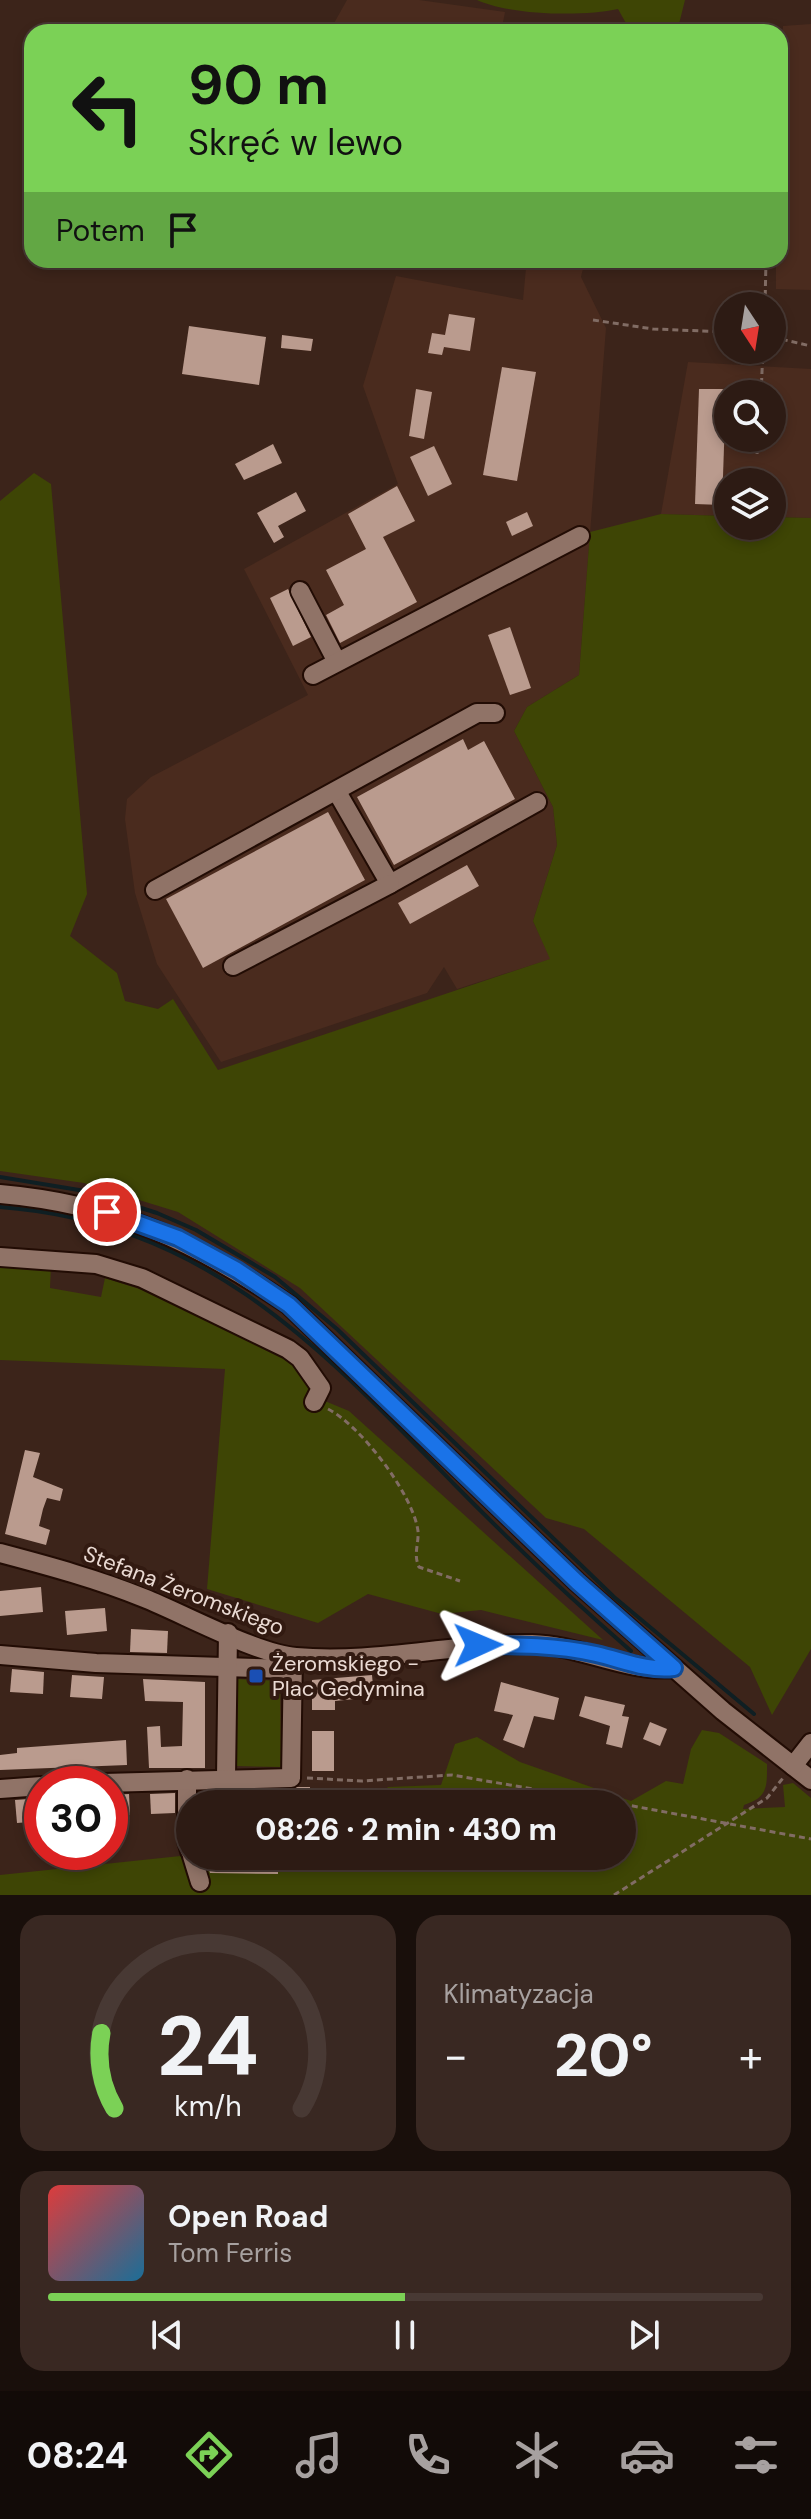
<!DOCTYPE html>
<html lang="pl">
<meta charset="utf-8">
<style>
:root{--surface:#2d1b14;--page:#392822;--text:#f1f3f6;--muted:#a7a1a0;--line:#483934;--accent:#7bd156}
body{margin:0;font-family:"DM Sans",sans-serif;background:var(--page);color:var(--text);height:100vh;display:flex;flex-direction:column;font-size:30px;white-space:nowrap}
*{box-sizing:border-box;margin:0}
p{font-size:26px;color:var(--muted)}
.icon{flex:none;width:44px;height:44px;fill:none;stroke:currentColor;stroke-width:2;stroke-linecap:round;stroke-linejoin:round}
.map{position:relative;height:1895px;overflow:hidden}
.sheet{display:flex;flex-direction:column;gap:20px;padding:20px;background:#190f0b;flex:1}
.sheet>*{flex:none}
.top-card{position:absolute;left:24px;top:24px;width:764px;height:244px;border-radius:24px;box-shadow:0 4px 12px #0003,0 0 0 2px var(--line);background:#7bd156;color:#111;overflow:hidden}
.needle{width:52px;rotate:168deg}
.buttons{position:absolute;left:714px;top:292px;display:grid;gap:16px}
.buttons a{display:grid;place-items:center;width:72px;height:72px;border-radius:50%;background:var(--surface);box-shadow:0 4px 12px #0003,0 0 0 2px var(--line);font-size:40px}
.speed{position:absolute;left:24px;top:1766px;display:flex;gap:16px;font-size:40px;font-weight:700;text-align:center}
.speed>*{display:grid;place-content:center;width:104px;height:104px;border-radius:50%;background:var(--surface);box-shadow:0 4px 12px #0003,0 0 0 2px var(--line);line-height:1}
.speed .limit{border:12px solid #d22;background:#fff;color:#111}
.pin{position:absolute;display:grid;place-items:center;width:68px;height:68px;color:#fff;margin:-34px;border:4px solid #fff;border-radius:50%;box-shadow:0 2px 8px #0007}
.me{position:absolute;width:88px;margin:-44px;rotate:89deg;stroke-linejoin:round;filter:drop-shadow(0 0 6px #0008)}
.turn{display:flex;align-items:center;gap:28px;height:168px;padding:0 32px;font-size:36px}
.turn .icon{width:104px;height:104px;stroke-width:2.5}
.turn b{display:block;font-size:56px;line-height:68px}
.then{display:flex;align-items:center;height:76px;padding:0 32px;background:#0003;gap:16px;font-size:30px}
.big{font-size:60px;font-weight:800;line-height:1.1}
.sheet .tile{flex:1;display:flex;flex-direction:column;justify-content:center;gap:12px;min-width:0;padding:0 28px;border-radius:24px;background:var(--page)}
.sheet .dial{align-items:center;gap:0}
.dial svg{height:208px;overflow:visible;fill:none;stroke:var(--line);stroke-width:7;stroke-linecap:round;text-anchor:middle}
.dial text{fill:var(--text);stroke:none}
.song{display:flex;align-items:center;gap:24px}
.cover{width:96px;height:96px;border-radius:12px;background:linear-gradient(135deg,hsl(0 70% 55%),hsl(200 70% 35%))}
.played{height:8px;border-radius:4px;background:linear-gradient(90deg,var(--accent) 50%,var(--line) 50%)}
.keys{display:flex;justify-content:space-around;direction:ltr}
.heat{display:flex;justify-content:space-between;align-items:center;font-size:44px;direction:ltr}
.sheet .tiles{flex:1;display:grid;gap:20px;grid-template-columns:1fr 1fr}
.tile:last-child{grid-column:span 2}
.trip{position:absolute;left:176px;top:1790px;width:460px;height:80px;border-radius:40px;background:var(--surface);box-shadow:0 4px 12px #0003,0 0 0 2px var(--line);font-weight:800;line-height:80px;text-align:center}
.tabs{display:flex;height:128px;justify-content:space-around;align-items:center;background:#120b08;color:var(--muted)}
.tabs .icon{width:56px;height:56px}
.tabs .current{color:var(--accent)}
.tabs b{font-size:36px;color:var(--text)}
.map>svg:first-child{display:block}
</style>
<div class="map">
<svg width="811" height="1895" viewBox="0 0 811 1895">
<rect width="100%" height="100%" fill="#3c241a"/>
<g fill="#4a2b1e" fill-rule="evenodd">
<path d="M 347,0 L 419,0 L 505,12 L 501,32 L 313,32 L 333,25 Z"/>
<path d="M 811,24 L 811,290 L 776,289 L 776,260 L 780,260 L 783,26 Z"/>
<path d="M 384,260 L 585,260 L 581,277 L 606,328 L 579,675 L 527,707 L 514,731 L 553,807 L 557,845 L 533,921 L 551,959 L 457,989 L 444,967 L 427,993 L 221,1062 L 157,964 L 135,893 L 125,819 L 127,799 L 151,777 L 308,695 L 244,569 L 398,484 L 363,386 L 396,276 L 523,300 L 526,268 Z"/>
<path d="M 688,362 L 811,369 L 811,518 L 772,517 L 772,482 L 728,482 L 728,516 L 661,514 ZM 728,394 L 772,394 L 772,438 L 728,438 Z"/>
</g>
<g fill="#3e4505">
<path d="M 477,0 L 685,0 L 677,32 L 631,32 L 618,9 C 583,17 509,15 477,0 Z"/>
<path d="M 34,473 L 51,484 L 87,894 L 70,936 L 117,973 L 125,1001 L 158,1009 L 173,999 L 218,1070 L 550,959 L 533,921 L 557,845 L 553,807 L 514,731 L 527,707 L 579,675 L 590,532 L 661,514 L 728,516 L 728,526 L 772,526 L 772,517 L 811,518 L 811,1649 L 772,1715 L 750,1667 L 584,1529 L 546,1518 L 300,1288 L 178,1212 L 84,1183 L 0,1171 L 0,501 Z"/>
<path d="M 0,1265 L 51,1265 L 50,1288 L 101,1297 L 105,1278 L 184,1303 L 305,1363 L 320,1399 L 349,1411 L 603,1640 L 481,1610 L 442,1614 L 368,1594 L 318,1623 L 207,1589 L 225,1369 L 0,1360 Z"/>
<path d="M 236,1679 L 280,1681 L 281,1767 L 236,1766 Z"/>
<path d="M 702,1730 L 719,1733 L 767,1764 C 767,1787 768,1797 744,1805 L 743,1809 L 785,1807 L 783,1785 L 793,1783 L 811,1798 L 811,1895 L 0,1895 L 0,1875 L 190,1855 L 622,1856 L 622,1804 L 371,1804 L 388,1787 L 441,1785 L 455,1744 L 477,1737 L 520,1762 L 631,1801 L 666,1781 L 683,1784 L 691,1749 Z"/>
</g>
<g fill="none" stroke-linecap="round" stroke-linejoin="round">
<g stroke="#0f1f23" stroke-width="4">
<path d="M 0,1177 L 91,1192 L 157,1213 L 196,1230 L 275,1277 L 337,1329 L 614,1597 L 754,1714"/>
<path d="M 0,1207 C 206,1223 319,1346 454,1484 C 511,1542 570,1598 631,1651"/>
</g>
</g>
<g fill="#ba9b8e">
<path d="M 449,314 L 475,318 L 470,351 L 444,347 L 442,355 L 428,353 L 432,333 L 445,335 Z"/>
<path d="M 189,326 L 266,337 L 259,385 L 182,374 Z"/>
<path d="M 282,335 L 313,339 L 311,351 L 281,348 Z"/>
<path d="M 502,367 L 536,372 L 517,481 L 483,475 Z"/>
<path d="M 416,389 L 432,392 L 424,439 L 409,436 Z"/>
<path d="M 699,389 L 726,389 L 722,505 L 695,504 Z"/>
<path d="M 273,444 L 282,463 L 244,480 L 235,464 Z"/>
<path d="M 434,446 L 452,484 L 428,496 L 410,457 Z"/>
<path d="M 397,486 L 415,521 L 383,537 L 417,602 L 340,643 L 326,615 L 344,605 L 326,570 L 366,549 L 348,514 Z"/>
<path d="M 296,492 L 306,511 L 278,526 L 284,537 L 274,543 L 257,513 Z"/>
<path d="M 527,512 L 533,526 L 512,536 L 506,522 Z"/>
<path d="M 288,589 L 311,637 L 293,646 L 270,598 Z"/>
<path d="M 510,627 L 531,688 L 510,695 L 488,635 Z"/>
<path d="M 463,739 L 468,750 L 484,741 L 515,799 L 394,865 L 357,797 Z"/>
<path d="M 328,812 L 365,880 L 203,968 L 166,899 Z"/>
<path d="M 467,865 L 479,886 L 410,924 L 398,903 Z"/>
<path d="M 25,1450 L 40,1453 L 33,1477 L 63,1489 L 60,1501 L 47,1498 L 43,1509 L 39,1526 L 50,1530 L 46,1545 L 5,1534 Z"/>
<path d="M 41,1587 L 43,1612 L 0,1616 L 0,1591 Z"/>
<path d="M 105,1608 L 107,1631 L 67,1635 L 65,1611 Z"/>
<path d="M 131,1629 L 168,1631 L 167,1653 L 130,1652 Z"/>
<path d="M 12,1669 L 44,1672 L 43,1694 L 10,1692 Z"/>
<path d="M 72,1675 L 104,1677 L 102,1699 L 70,1697 Z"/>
<path d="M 372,1675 L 374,1697 L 335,1701 L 335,1710 L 312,1710 L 312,1680 Z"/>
<path d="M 143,1679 L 205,1682 L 205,1768 L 149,1768 L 147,1727 L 160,1726 L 161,1747 L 182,1746 L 183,1702 L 145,1701 Z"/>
<path d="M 501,1682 L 559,1698 L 554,1720 L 534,1716 L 524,1748 L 503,1740 L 513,1715 L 494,1711 Z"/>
<path d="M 585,1696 L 625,1705 L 622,1716 L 629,1717 L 622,1748 L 606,1744 L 610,1726 L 579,1716 Z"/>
<path d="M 650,1722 L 667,1729 L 660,1746 L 643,1739 Z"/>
<rect x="312" y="1731" width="22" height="40"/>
<path d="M 126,1740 L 127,1765 L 0,1770 L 0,1755 L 17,1753 L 17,1748 Z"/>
<path d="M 299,1787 L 310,1787 L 310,1804 L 206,1804 L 206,1792 Z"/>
<path d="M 175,1793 L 175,1813 L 151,1814 L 150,1794 Z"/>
<path d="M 129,1794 L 130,1815 L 110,1816 L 110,1795 Z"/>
<path d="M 42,1798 L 42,1821 L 17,1823 L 15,1800 Z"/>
<path d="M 206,1860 L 278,1860 L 278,1874 L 210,1873 Z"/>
</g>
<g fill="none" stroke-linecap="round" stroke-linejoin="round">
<g stroke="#220c04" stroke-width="22">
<g id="minor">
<path d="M 300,591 L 337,662"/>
<path d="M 313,675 L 580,536"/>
<path d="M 337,792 L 390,884 L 537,802"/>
<path d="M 155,890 L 477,713 L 495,713"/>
<path d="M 233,966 L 390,884"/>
<path d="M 0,1194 C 116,1204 194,1241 289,1305 L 577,1582 L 723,1711 L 811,1780"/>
<path d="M 0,1257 L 96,1264 L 142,1278 L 288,1349 L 300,1358 L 321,1388 L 314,1402"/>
<path d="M 0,1553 C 49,1566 97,1579 144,1598 C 184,1614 257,1654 296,1657 C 375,1664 453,1643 532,1644 C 580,1645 627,1673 674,1668"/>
<path d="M 0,1655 L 96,1663 L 290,1669"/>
<path d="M 793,1766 L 811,1743"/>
<path d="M 226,1777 L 228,1633"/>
<path d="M 187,1779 L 187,1841 L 190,1851"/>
<path d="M 65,1784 L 291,1778 L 293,1657"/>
<path d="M 0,1789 L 42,1786"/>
<path d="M 192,1856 L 200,1882"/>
</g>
</g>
<g stroke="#816c64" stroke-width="3" stroke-dasharray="6 4" stroke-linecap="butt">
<path d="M 765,306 L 766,260"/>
<path d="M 593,320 L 653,329 L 728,332"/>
<path d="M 772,337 L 811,346"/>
<path d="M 761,394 L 763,350"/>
<path d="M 757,454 L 758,438"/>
<path d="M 328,1409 C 360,1425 413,1494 418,1531 C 419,1544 413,1554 419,1567 L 460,1581"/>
<path d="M 307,1778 L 362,1781 L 452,1775 L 620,1804"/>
<path d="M 622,1804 L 811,1839"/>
<path d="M 614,1895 L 767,1798 L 783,1778"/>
</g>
<use href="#minor" stroke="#907367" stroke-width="18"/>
</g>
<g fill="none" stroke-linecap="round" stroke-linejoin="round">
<g stroke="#114b97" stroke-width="20">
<path id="route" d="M 107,1212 L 178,1238 L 237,1270 L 289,1305 L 577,1582 L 674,1668 C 645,1671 623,1660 596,1654 C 556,1645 518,1645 478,1645"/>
</g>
<use href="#route" stroke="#1a73e8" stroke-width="14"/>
</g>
<rect fill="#1a4fb4" stroke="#321a11" stroke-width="3" x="248" y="1668" width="16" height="16" rx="4"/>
<g text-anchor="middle" stroke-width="8" stroke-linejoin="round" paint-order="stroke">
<g font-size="22" fill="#eadad3" stroke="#321a11">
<text transform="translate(184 1590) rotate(21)" y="8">Stefana Żeromskiego</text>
</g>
<g font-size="22" fill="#eadad3" stroke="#321a11" text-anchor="start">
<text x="272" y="1671">Żeromskiego -<tspan x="272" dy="25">Plac Gedymina</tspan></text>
</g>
</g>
</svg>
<div class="buttons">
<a><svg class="needle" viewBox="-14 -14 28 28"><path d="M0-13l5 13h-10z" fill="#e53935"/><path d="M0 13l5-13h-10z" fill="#a7a1a0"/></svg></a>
<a><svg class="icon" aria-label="search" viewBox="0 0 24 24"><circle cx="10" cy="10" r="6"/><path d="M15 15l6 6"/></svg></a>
<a><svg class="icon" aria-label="layers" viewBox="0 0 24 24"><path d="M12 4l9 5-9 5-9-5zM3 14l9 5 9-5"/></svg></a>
</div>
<div class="speed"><div class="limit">30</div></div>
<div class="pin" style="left:107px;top:1212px;background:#d93025"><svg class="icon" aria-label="arrive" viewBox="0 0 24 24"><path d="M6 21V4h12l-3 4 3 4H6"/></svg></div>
<svg class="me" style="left:478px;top:1645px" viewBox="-20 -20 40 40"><path d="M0-17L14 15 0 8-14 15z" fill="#1a73e8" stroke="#fff" stroke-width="4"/></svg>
<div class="trip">08:26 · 2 min · 430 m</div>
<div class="top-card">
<div class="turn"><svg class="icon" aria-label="left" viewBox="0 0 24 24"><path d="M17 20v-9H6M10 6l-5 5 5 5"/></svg><div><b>90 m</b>Skręć w lewo</div></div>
<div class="then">Potem<svg class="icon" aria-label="arrive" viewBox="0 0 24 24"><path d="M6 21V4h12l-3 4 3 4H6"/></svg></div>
</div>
</div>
<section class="sheet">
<div class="tiles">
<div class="tile dial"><svg viewBox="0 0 100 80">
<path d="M14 69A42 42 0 1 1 86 69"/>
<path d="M14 69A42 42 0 0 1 9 40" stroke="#7bd156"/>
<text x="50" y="56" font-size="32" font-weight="700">24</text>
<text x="50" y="72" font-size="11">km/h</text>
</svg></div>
<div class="tile"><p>Klimatyzacja</p>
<div class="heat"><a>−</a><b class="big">20°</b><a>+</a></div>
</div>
<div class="tile">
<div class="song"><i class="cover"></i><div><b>Open Road</b><p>Tom Ferris</p></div></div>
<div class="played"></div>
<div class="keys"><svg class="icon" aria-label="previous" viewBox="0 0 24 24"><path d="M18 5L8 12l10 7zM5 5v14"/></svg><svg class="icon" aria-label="pause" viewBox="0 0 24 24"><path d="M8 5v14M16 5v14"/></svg><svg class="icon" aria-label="next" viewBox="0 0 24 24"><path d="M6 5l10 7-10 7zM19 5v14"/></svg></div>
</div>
</div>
</section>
<nav class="tabs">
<b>08:24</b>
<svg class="icon current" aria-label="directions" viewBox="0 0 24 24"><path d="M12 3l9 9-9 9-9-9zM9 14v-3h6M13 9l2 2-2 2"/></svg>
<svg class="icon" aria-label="music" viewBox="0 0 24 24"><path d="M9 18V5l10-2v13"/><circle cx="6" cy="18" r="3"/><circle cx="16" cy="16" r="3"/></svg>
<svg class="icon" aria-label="phone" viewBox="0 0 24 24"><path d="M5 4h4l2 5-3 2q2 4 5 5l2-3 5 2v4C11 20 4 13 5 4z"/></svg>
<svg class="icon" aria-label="climate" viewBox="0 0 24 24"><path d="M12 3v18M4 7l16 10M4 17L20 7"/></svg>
<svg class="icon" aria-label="car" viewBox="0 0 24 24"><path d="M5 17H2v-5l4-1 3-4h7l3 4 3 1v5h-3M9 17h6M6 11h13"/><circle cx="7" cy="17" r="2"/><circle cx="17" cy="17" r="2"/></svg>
<svg class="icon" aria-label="filters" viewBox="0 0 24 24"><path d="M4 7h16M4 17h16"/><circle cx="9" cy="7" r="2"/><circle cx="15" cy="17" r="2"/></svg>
</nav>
